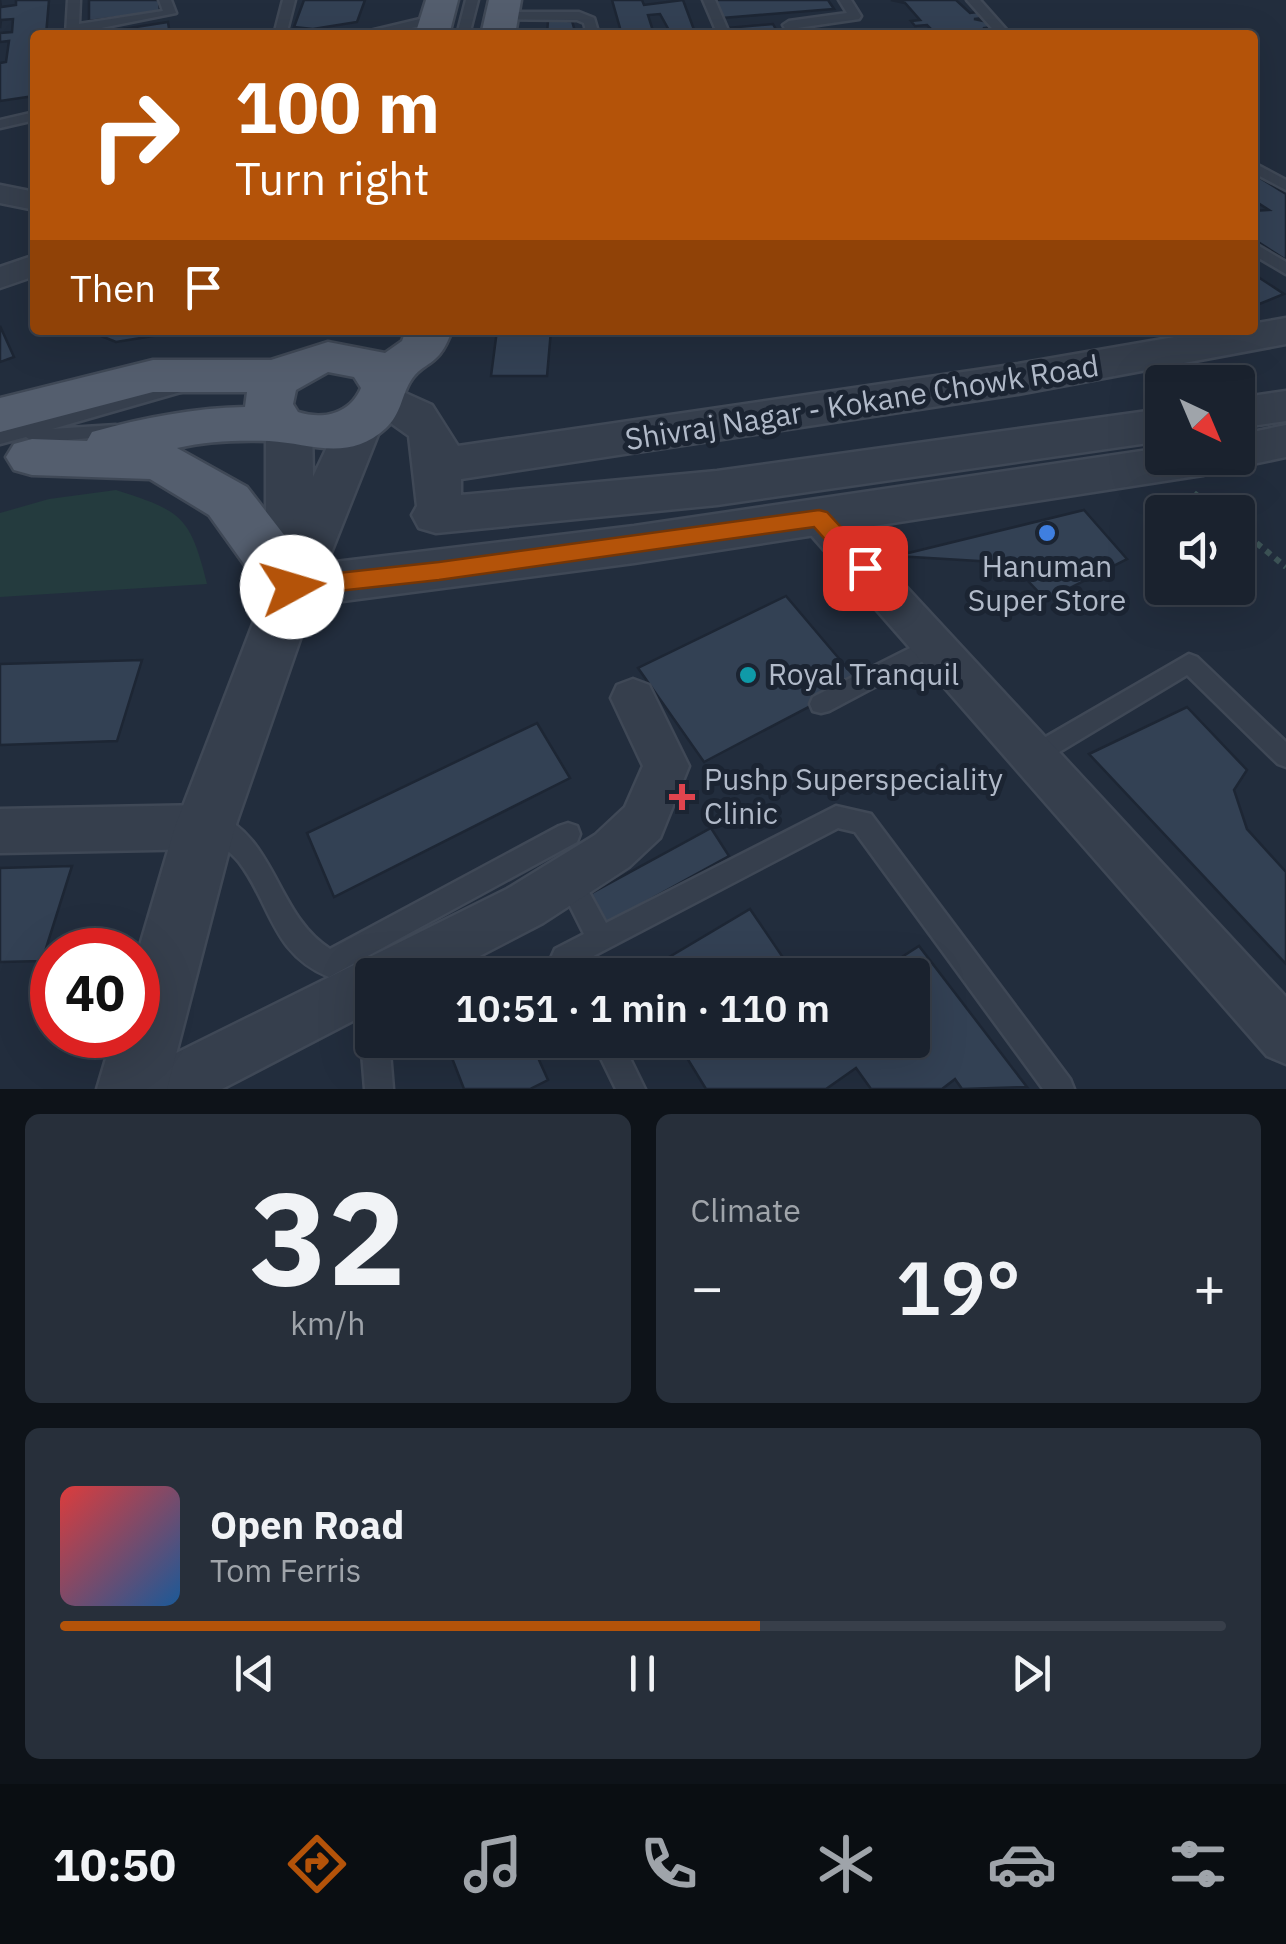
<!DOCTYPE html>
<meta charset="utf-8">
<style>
:root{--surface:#1a222e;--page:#272f3a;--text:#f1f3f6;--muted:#9fa4aa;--line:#383f4a;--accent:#b45309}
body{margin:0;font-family:"IBM Plex Sans",sans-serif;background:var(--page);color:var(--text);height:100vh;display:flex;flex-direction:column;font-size:38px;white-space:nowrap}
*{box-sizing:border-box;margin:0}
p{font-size:32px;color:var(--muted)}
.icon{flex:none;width:55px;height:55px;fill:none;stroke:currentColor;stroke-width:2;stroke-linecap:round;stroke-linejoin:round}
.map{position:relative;height:1089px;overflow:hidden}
.sheet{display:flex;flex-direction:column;gap:25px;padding:25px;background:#0e1319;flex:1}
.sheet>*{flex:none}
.guide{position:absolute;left:30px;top:30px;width:1228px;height:305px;border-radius:10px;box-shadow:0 10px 40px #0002,0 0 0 2px var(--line);background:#b45309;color:#fff;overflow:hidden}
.needle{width:65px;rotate:136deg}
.buttons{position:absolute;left:1145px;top:365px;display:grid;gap:20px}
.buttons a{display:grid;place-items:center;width:110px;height:110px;border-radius:10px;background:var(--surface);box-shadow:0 10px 40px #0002,0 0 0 2px var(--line);font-size:50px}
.speed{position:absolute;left:30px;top:928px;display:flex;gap:20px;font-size:50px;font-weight:700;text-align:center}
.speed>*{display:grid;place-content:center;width:130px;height:130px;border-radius:50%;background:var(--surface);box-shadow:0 10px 40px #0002,0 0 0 2px var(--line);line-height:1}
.speed .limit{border:15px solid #d22;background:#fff;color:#111}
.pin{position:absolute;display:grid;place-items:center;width:85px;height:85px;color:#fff;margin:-42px;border-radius:20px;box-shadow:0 5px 15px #0006}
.me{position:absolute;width:110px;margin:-55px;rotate:84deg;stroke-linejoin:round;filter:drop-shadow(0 0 8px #0008)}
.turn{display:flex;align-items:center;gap:35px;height:210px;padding:0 40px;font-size:45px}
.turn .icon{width:130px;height:130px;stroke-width:2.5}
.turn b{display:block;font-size:70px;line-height:85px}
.then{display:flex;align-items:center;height:95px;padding:0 40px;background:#0003;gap:20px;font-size:38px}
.big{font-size:75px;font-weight:600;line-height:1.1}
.sheet .widget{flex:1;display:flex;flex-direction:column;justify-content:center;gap:15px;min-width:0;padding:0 35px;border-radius:15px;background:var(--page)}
.sheet .dial{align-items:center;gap:0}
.dial b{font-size:130px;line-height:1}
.song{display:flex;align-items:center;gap:30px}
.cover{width:120px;height:120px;border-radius:15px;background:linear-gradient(135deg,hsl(0 70% 55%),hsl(210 70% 35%))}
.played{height:10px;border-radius:5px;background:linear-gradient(90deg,var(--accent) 60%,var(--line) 60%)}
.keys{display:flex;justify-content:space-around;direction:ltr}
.heat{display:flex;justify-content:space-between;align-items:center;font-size:55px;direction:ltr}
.sheet .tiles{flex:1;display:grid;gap:25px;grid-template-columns:1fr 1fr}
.widget:last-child{grid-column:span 2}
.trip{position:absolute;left:355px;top:958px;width:575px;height:100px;border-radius:10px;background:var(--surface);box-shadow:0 10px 40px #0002,0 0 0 2px var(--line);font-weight:600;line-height:100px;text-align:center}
.tab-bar{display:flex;height:160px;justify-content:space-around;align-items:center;background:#0a0e12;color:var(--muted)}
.tab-bar .icon{width:70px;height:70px}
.tab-bar .current{color:var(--accent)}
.tab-bar b{font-size:45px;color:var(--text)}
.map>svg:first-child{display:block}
</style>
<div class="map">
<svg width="1286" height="1089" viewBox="0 0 1286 1089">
<rect width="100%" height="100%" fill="#222d3d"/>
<path fill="#243b3e" d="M 116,490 C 182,511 190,516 207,584 L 0,597 L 0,513 L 49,499 Z"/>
<g fill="#334154" stroke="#1d2634" stroke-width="2.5">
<path d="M 0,0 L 1,7 L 16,5 L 16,0 L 49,0 L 46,35 L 35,35 L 34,96 L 0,101 L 0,63 L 6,62 L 9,41 L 0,42 L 0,33 L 12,32 L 13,19 L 1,20 L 0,28 Z"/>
<path d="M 89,0 L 159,0 L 160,12 L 89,21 Z"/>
<path d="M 304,0 L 365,0 L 357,22 L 313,29 L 294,27 Z"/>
<path d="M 612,0 L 642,0 L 644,5 L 683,0 L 696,35 L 667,35 L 671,34 L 660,14 L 648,15 L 653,31 L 650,35 L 622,35 Z"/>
<path d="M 713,0 L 828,0 L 834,9 L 722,18 Z"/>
<path d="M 891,0 L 956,0 L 970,13 L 978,12 L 984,18 L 974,19 L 988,22 L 993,27 L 985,28 L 992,35 L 923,35 L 919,30 L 931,29 L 927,25 L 915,26 L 911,21 L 920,20 L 905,3 Z"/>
<path d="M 548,20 L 572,21 L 576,35 L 547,35 Z"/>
<path d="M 168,22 L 170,35 L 91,35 L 91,34 Z"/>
<path d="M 773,24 L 779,35 L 730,35 L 726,28 Z"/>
<path d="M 1252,173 L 1286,194 L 1286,260 L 1252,238 L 1252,211 L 1269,210 L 1252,199 Z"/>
<path d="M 1252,273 L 1284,294 L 1252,307 Z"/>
<path d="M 0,326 L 14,357 L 0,362 Z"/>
<path d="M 86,330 L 190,330 L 116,342 Z"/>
<path d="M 497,330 L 551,330 L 547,376 L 491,376 Z"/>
<path d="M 1084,510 L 1127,559 L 1046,600 L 1011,563 L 896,556 Z"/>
<path d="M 786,596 L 858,681 L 704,762 L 638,668 Z"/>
<path d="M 142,660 L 117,741 L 0,745 L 0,664 Z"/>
<path d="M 1187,707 L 1247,770 L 1234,790 L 1247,829 L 1286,872 L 1286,964 L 1089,754 Z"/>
<path d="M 537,723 L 570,778 L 334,897 L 307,833 Z"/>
<path d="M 711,828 L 729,856 L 607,923 L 590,894 Z"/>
<path d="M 72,866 L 42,961 L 0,962 L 0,868 Z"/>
<path d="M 750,909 L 784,959 L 765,975 L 639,975 Z"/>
<path d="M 919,946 L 1027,1087 L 962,1089 L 955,1079 L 942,1089 L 871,1089 L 856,1068 L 826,1089 L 706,1089 L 676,1040 L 912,1040 L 912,975 L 874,975 Z"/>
<path d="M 445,1040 L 530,1040 L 548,1080 L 530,1089 L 464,1089 Z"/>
</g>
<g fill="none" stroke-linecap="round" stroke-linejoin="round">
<g stroke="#3f4856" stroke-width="5">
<g id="service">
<path d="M 68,0 L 80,0 L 79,24 L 163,11 L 159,0 L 171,0 L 176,13 L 66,35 Z"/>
<path d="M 283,0 L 295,0 L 286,35 L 274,35 Z"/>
<path d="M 466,0 L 478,0 L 469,35 L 457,35 Z"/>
<path d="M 703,0 L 715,0 L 730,35 L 718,35 Z"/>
<path d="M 839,0 L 851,0 L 861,16 L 859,19 L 797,28 L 801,35 L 789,35 L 783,25 L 789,21 L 847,13 Z"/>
<path d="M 967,0 L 980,0 L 1011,35 L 998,35 Z"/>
<path d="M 502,12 L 579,12 L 594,18 L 599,35 L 587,35 L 584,23 L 577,20 L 498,19 L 496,16 Z"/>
<path d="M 437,15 L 441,16 L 441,22 L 377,35 L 353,35 Z"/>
<path d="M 35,112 L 35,120 L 0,128 L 0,120 Z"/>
<path d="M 1252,162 L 1286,180 L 1286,190 L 1252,172 Z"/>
<path d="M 1252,242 L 1286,262 L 1286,274 L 1252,254 Z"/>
<path d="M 185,379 L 191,381 L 194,385 L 191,389 L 52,429 L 116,425 L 122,427 L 125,431 L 122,435 L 35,443 L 26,437 L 0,444 L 0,432 Z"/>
<path d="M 934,636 L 942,639 L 945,645 L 942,651 L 829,711 L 821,713 L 813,711 L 810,704 L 813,697 Z"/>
<path d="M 1189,654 L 1197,657 L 1286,742 L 1286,767 L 1278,764 L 1187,675 L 1041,763 L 1033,766 L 1025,763 L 1021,756 L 1025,749 Z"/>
<path d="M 836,806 L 871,814 L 1070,1079 L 1074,1089 L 1043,1089 L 855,832 L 838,828 L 580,963 L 585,975 L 558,975 L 551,958 L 555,949 L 584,934 L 557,880 L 560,872 L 569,868 L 578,872 L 606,923 Z"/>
<path d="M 213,812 C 276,836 276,915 330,949 L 559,826 L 568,823 L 577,826 L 580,834 L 577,842 L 329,977 C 271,953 272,905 239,862 C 228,848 208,839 201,823 L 204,815 Z"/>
<path d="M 372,1027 L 372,1040 L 389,1040 L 393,1089 L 365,1089 L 361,1040 L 365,1030 Z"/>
<path d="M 592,1040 L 621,1040 L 645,1089 L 616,1089 Z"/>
</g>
</g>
<g stroke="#3f4856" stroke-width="5">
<g id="minor">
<path d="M 0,185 L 35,192 L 35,210 L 0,203 Z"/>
<path d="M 35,255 L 35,276 L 0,288 L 0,267 Z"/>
<path d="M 819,503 L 833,508 L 1286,997 L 1286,1064 L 1267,1056 L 805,528 L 799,518 L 805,508 Z"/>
<path d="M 633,679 L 649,685 L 689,766 L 660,838 L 629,867 L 543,923 L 443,975 L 372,975 L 372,1011 L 222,1089 L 136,1089 L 144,1069 L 507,889 L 595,835 L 625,807 L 643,766 L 611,698 L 617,685 Z"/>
<path d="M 205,805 L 222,811 L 229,827 L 222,843 L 205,849 L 0,853 L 0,809 Z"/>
</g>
</g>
<g stroke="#3f4856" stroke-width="5">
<g id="tertiary">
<path d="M 1286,318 L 1286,344 L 1018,394 L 461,479 L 461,495 L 717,471 L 1162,409 L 1162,441 L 717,505 L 436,533 L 419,528 L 412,515 L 417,506 L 409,436 L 378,414 L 383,422 L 327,563 L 634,526 L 1162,448 L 1162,458 L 1238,458 L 1238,435 L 1286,425 L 1286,457 L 1238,467 L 1223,463 L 1220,470 L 1203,475 L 634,563 L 312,605 L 235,827 L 167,1089 L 97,1089 L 113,1035 L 138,1035 L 138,952 L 175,827 L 271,577 L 266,567 L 266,429 L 273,418 L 289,413 L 305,418 L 312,429 L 313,477 L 344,411 L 367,408 L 361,398 L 367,387 L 383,383 L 432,405 L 458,446 L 1018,364 L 1215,330 L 1252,330 L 1252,324 Z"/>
<path d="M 1286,391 L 1286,421 L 1238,428 L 1238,398 Z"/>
</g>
</g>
<g stroke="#3f4856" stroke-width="5">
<g id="primary">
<path d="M 426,0 L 458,0 L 449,35 L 415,35 Z"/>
<path d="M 489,0 L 521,0 L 515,35 L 481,35 Z"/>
<path d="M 406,330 L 452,330 C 439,369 423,360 410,382 C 402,395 401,414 386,428 C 348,463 310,443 269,441 C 239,440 207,441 177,448 L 247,487 L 312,571 L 320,587 L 312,603 L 292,609 L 272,603 L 209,515 L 150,479 L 32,475 L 14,470 L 6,457 L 14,444 L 32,439 L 87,441 L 92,432 C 142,418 193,408 245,407 L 247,392 L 153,392 L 0,432 L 0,398 L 153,360 L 271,360 L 328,342 L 385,353 L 402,341 ZM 328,372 L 354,377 L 361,388 C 350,414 323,420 298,412 L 293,404 L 296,390 Z"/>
</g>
</g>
<g stroke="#3d5457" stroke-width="6" stroke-dasharray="6 6" stroke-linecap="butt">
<path d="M 1194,493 L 1218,512"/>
<path d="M 1238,528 L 1286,567"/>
</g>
<use href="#service" fill="#363f4d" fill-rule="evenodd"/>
<use href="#minor" fill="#363f4d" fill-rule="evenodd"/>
<use href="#tertiary" fill="#363f4d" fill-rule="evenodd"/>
<use href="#primary" fill="#545e6e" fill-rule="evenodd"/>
</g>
<path fill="#b45309" stroke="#753606" stroke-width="2.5" d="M 819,510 L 827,512 L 873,562 L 873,575 L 857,575 L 814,527 L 439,580 L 292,596 L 280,587 L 292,578 L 439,562 Z"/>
<circle fill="#3f7fe0" stroke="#1b2432" stroke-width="4" cx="1047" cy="533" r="10"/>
<circle fill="#0f9aa8" stroke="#1b2432" stroke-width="4" cx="748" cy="675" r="10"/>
<path fill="#e0444e" stroke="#1b2432" stroke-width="4" d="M677 782h10v10h10v10h-10v10h-10v-10h-10v-10h10z"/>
<g text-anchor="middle" stroke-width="10" stroke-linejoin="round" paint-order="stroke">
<g font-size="30" fill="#b1bac9" stroke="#1b2432">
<text transform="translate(862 403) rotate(-9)" y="10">Shivraj Nagar - Kokane Chowk Road</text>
</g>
<g font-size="30" fill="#b1bac9" stroke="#1b2432" text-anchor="start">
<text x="1047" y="577" text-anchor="middle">Hanuman<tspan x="1047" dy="34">Super Store</tspan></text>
<text x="768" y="685">Royal Tranquil</text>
<text x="704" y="790">Pushp Superspeciality<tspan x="704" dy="34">Clinic</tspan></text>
</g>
</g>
</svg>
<div class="buttons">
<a><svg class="needle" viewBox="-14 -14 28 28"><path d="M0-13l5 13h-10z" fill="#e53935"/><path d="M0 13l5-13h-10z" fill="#9fa4aa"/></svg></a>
<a><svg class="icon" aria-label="sound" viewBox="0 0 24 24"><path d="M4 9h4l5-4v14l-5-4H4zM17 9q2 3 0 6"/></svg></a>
</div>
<div class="speed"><div class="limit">40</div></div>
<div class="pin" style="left:865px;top:568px;background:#d93025"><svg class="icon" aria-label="arrive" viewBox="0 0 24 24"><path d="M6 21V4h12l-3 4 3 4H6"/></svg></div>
<svg class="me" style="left:292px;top:587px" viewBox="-20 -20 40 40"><circle r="19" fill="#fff"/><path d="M0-13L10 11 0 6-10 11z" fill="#b45309"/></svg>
<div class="trip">10:51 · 1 min · 110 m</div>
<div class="guide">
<div class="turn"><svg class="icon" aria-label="right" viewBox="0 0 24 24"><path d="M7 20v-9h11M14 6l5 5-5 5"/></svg><div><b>100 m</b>Turn right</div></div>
<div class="then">Then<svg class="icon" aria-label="arrive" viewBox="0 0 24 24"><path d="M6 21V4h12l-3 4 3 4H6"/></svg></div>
</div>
</div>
<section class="sheet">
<div class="tiles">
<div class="widget dial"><b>32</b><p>km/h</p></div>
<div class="widget"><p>Climate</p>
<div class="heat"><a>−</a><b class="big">19°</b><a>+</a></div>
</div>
<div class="widget">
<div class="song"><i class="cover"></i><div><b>Open Road</b><p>Tom Ferris</p></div></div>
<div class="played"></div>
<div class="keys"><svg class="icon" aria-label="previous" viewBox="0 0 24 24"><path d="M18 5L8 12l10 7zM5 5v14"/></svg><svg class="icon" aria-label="pause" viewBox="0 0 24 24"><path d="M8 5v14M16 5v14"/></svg><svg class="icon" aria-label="next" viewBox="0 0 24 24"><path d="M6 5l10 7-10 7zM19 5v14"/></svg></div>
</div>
</div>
</section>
<nav class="tab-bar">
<b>10:50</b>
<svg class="icon current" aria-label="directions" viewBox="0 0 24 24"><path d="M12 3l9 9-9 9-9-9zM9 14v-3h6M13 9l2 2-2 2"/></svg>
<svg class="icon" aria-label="music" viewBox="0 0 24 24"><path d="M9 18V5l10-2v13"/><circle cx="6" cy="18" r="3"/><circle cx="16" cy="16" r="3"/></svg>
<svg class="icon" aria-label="phone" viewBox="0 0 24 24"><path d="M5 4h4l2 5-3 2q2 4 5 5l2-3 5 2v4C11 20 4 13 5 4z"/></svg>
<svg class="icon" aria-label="climate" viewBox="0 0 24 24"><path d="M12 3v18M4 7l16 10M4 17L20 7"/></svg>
<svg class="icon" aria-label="car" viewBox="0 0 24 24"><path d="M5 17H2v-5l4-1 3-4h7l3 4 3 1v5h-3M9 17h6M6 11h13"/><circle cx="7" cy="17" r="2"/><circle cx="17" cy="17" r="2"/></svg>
<svg class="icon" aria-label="filters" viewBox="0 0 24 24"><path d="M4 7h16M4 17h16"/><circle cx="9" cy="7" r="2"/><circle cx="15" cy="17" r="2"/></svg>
</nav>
